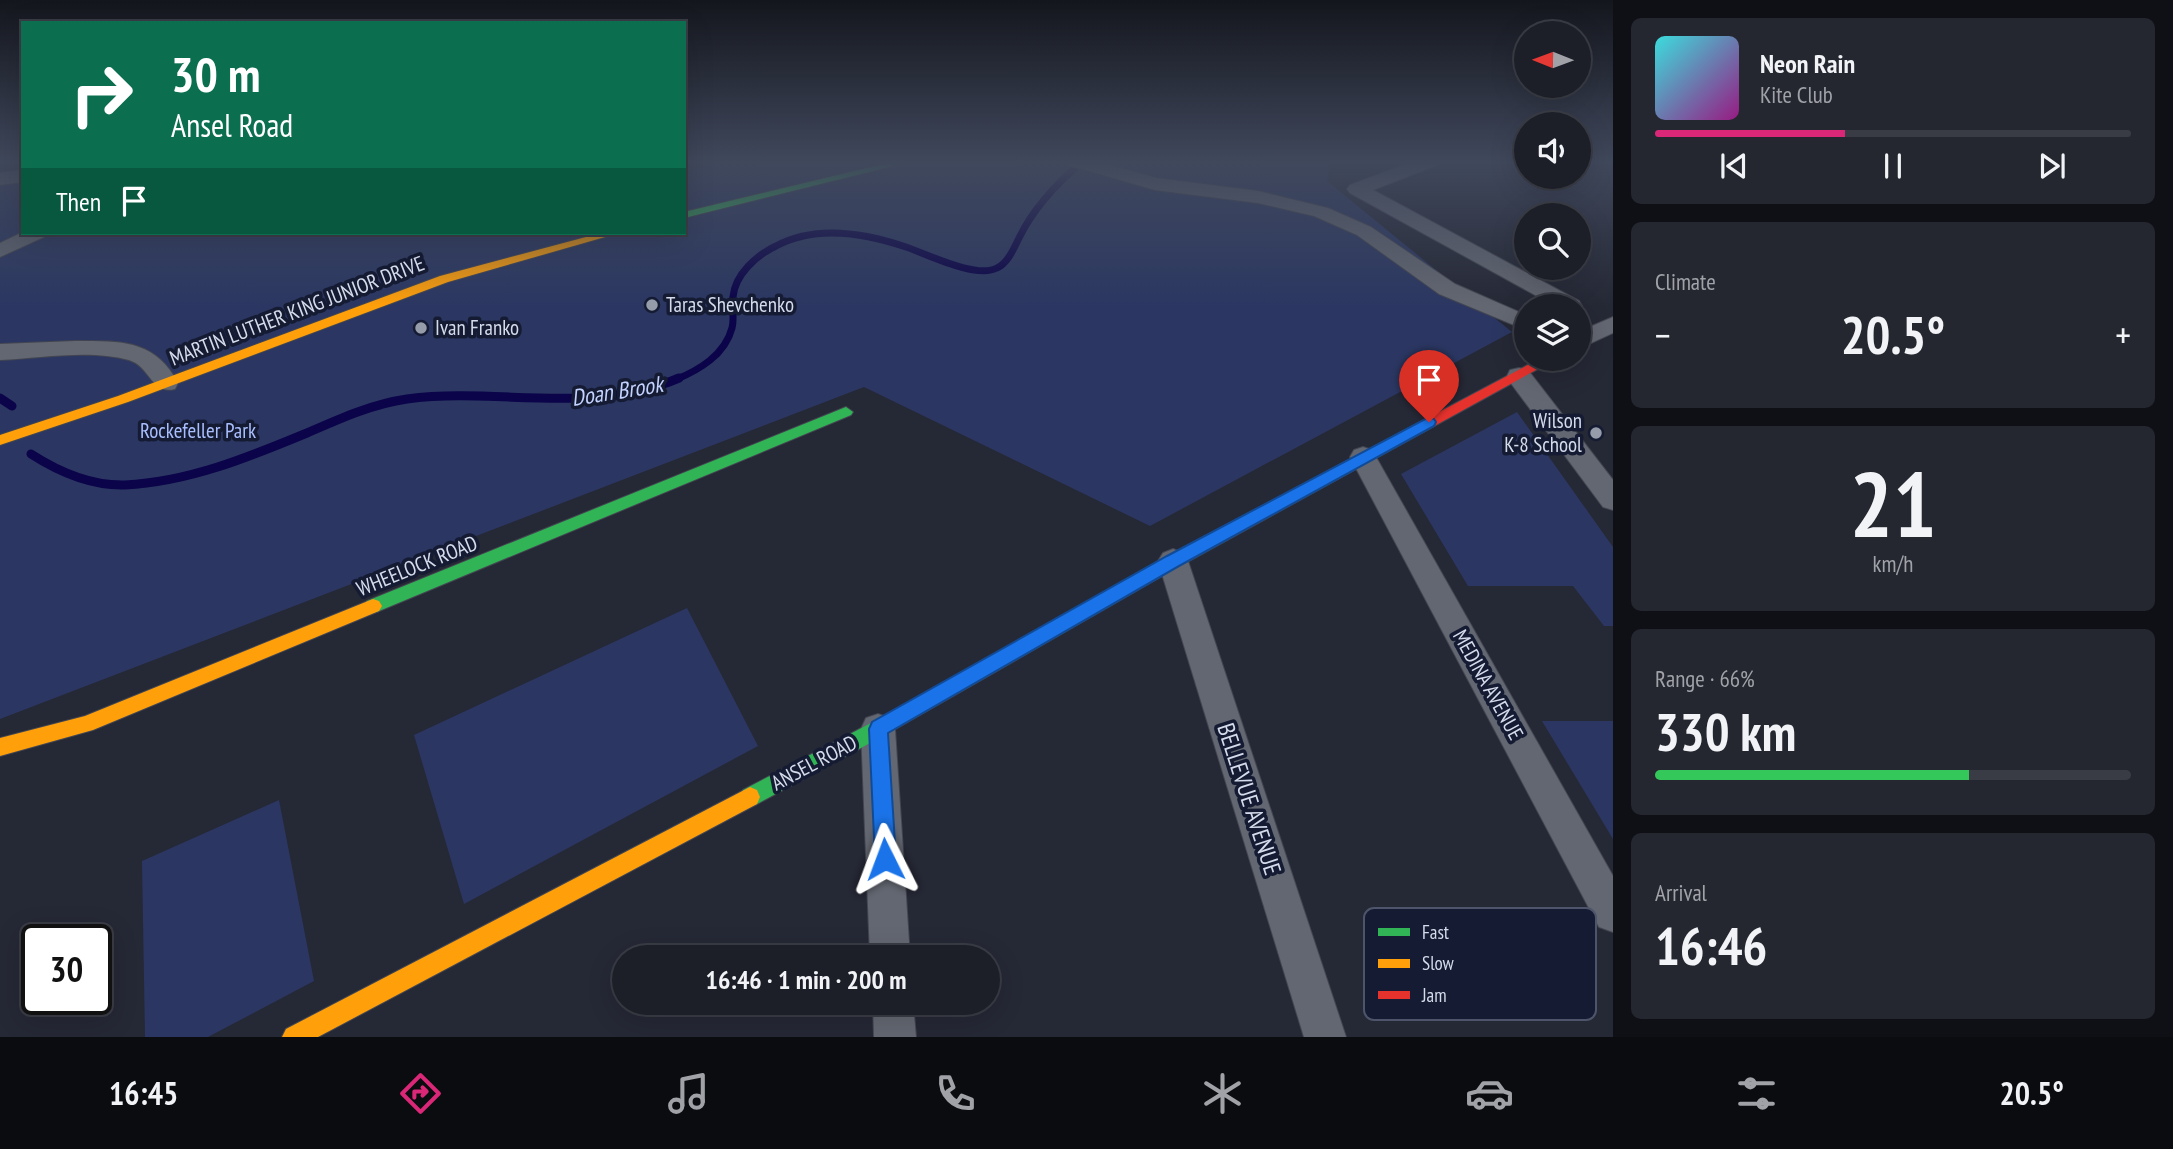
<!DOCTYPE html>
<meta charset="utf-8">
<style>
:root{--surface:#1c1e28;--page:#252730;--text:#f1f3f6;--muted:#a0a2a8;--line:#3a3c45;--accent:#db2777}
body{margin:0;font-family:"PT Sans Narrow",sans-serif;background:var(--page);color:var(--text);height:100vh;display:flex;flex-direction:column;font-size:26px;white-space:nowrap}
*{box-sizing:border-box;margin:0}
p{font-size:23px;color:var(--muted)}
.icon{flex:none;width:38px;height:38px;fill:none;stroke:currentColor;stroke-width:2;stroke-linecap:round;stroke-linejoin:round}
.map{position:relative;flex:1;overflow:hidden}
.details{display:flex;flex-direction:column;gap:18px;padding:18px;background:#0f1016;width:560px}
.details>*{flex:none}
.top-card{position:absolute;left:21px;top:21px;width:665px;height:214px;border-radius:0px;box-shadow:0 7px 28px #0002,0 0 0 2px var(--line);background:#0b6e4f;color:#fff;overflow:hidden}
.needle{width:46px;rotate:271deg}
.controls{position:absolute;left:1514px;top:21px;display:grid;gap:14px}
.controls a{display:grid;place-items:center;width:77px;height:77px;border-radius:50%;background:var(--surface);box-shadow:0 7px 28px #0002,0 0 0 2px var(--line);font-size:35px}
.speed{position:absolute;left:21px;top:924px;display:flex;gap:14px;font-size:35px;font-weight:700;text-align:center}
.speed>*{display:grid;place-content:center;width:91px;height:91px;border-radius:50%;background:var(--surface);box-shadow:0 7px 28px #0002,0 0 0 2px var(--line);line-height:1}
.speed .limit{border:4px solid #111;border-radius:10px;background:#fff;color:#111}
.pin{position:absolute;display:grid;place-items:center;width:60px;height:60px;color:#fff;margin:-72px -30px;border-radius:50% 50% 50% 0;rotate:-45deg;box-shadow:0 0 7px #0007}
.pin .icon{rotate:45deg}
.me{position:absolute;width:77px;margin:-38px;rotate:357deg;stroke-linejoin:round;filter:drop-shadow(0 0 5px #0008)}
.turn{display:flex;align-items:center;gap:24px;height:147px;padding:0 35px;font-size:32px}
.turn .icon{width:91px;height:91px;stroke-width:2.5}
.turn b{display:block;font-size:49px;line-height:60px}
.then{display:flex;align-items:center;height:66px;padding:0 35px;background:#0003;gap:14px;font-size:26px}
.big{font-size:52px;font-weight:700;line-height:1.1}
.details .tile{flex:1;display:flex;flex-direction:column;justify-content:center;gap:10px;min-width:0;padding:0 24px;border-radius:10px;background:var(--page)}
.details .dial{align-items:center;gap:0}
.dial b{font-size:91px;line-height:1}
.song{display:flex;align-items:center;gap:21px}
.cover{width:84px;height:84px;border-radius:10px;background:linear-gradient(135deg,hsl(180 70% 55%),hsl(310 70% 35%))}
.played{height:7px;border-radius:4px;background:linear-gradient(90deg,var(--accent) 40%,var(--line) 40%)}
.keys{display:flex;justify-content:space-around;direction:ltr}
.heat{display:flex;justify-content:space-between;align-items:center;font-size:38px;direction:ltr}
.charge{height:10px;border-radius:5px;background:linear-gradient(90deg,#34c759 66%,var(--line) 0)}
.trip{position:absolute;left:612px;top:945px;width:388px;height:70px;border-radius:35px;background:var(--surface);box-shadow:0 7px 28px #0002,0 0 0 2px var(--line);font-weight:700;line-height:70px;text-align:center}
.menu{display:flex;height:112px;justify-content:space-around;align-items:center;background:#0b0c10;color:var(--muted)}
.menu .icon{width:49px;height:49px}
.menu .current{color:var(--accent)}
.menu b{font-size:32px;color:var(--text)}
main{display:flex;flex:1;min-height:0}
.map>svg:first-child{display:block}
</style>
<main>
<div class="map">
<svg width="1613" height="1037" viewBox="0 0 1613 1037">
<rect width="100%" height="100%" fill="#252835"/>
<g fill="#2b3762">
<path d="M 684,161 L 1331,161 L 1327,181 L 1512,332 L 1150,526 L 864,387 L 0,719 L 0,182 L 23,178 L 23,233 L 684,233 Z"/>
<path d="M 1517,412 L 1613,547 L 1613,626 L 1604,626 L 1573,586 L 1468,586 L 1401,474 Z"/>
<path d="M 687,608 L 758,746 L 464,904 L 414,735 Z"/>
<path d="M 1542,721 L 1613,721 L 1613,839 Z"/>
<path d="M 279,800 L 314,981 L 208,1037 L 145,1037 L 142,861 Z"/>
</g>
<g fill="none" stroke-linecap="round" stroke-linejoin="round">
<path stroke="#0b044a" stroke-width="7" d="M 675,380 C 699,370 725,355 732,328 C 735,317 731,308 733,297 C 735,274 757,255 776,246 C 815,225 865,233 906,247 C 927,254 976,279 997,268 C 1008,263 1014,248 1019,238 C 1034,207 1057,183 1083,161"/>
<g stroke="#0b044a" stroke-width="9">
<path d="M 0,398 L 12,406"/>
<path d="M 31,454 C 59,472 90,486 125,485 C 189,482 249,457 307,433 C 339,419 372,404 407,399 C 499,387 591,416 679,378"/>
</g>
<g stroke="#434651" stroke-width="2">
<g id="street">
<path d="M 1066,161 L 1095,161 L 1157,178 L 1258,191 L 1328,208 L 1371,227 L 1455,284 L 1526,315 L 1526,330 L 1439,294 L 1357,235 L 1314,216 L 1258,203 L 1155,190 L 1068,165 Z"/>
<path d="M 1414,161 L 1439,161 L 1437,165 L 1373,190 L 1579,301 L 1582,306 L 1579,311 L 1578,306 L 1555,306 L 1350,193 L 1347,189 L 1350,185 Z"/>
<path d="M 23,170 L 23,182 L 0,185 L 0,173 Z"/>
<path d="M 23,232 L 47,233 L 44,237 L 0,257 L 0,243 Z"/>
<path d="M 1613,317 L 1613,333 L 1578,349 L 1578,332 Z"/>
<path d="M 75,341 C 120,341 155,339 178,383 L 175,389 C 151,395 151,367 129,360 C 90,349 41,358 0,360 L 0,344 Z"/>
<path d="M 1519,368 L 1528,370 L 1613,480 L 1613,510 L 1603,507 L 1510,382 L 1507,376 L 1510,370 Z"/>
<path d="M 1363,447 L 1372,450 L 1613,876 L 1613,932 L 1599,927 L 1350,457 L 1354,450 Z"/>
<path d="M 1173,549 L 1183,553 L 1188,561 L 1346,1037 L 1304,1037 L 1158,561 L 1163,553 Z"/>
<path d="M 878,714 L 890,718 L 895,729 L 910,957 L 870,957 L 861,729 L 866,718 Z"/>
<path d="M 873,1003 L 913,1003 L 916,1037 L 874,1037 Z"/>
</g>
</g>
<g stroke="#434651" stroke-width="2">
<g id="fast">
<path d="M 896,161 L 913,161 L 684,218 L 684,212 Z"/>
<path d="M 846,407 L 853,412 L 851,415 L 379,611 L 373,613 L 367,611 L 364,606 L 367,601 Z"/>
<path d="M 1172,555 L 1178,557 L 1180,562 L 1178,567 L 885,735 L 757,804 L 750,807 L 743,804 L 740,797 L 743,790 L 871,723 Z"/>
</g>
</g>
<g stroke="#434651" stroke-width="2">
<g id="slow">
<path d="M 601,233 L 619,233 L 448,282 L 128,402 L 0,445 L 0,435 L 118,396 L 440,276 Z"/>
<path d="M 373,599 L 379,601 L 382,606 L 379,611 L 93,730 L 0,756 L 0,738 L 85,716 Z"/>
<path d="M 750,787 L 757,790 L 760,797 L 757,804 L 318,1037 L 282,1037 L 286,1029 Z"/>
</g>
</g>
<g stroke="#434651" stroke-width="2">
<path id="jam" d="M 1539,359 L 1556,359 L 1178,567 L 1166,567 L 1164,562 L 1166,557 Z"/>
</g>
<use href="#street" fill="#636771" fill-rule="evenodd"/>
<use href="#fast" fill="#30b455" fill-rule="evenodd"/>
<use href="#slow" fill="#ff9f0a" fill-rule="evenodd"/>
<use href="#jam" fill="#e5322d" fill-rule="evenodd"/>
</g>
<linearGradient id="sky" x2="0" y2="1"><stop stop-color="#14161d"/><stop offset="0.53" stop-color="#40485c"/><stop offset="1" stop-color="#40485c" stop-opacity="0"/></linearGradient>
<rect width="1613" height="306" fill="url(#sky)"/>
<path fill="#1a73e8" stroke="#114b97" stroke-width="2" d="M 1429,417 L 1434,419 L 1436,422 L 1434,426 L 1179,566 L 888,733 L 896,859 L 893,867 L 885,870 L 878,867 L 875,859 L 869,729 L 872,722 L 1167,556 Z"/>
<g fill="#979cab" stroke="#141b32" stroke-width="2.5">
<circle cx="652" cy="305" r="7"/>
<circle cx="421" cy="328" r="7"/>
<circle cx="1596" cy="433" r="7"/>
</g>
<g text-anchor="middle" stroke-width="7" stroke-linejoin="round" paint-order="stroke">
<g font-size="21" fill="#d5dbeb" stroke="#141b32" text-anchor="start">
<text x="666" y="312">Taras Shevchenko</text>
<text x="435" y="335">Ivan Franko</text>
<text x="1582" y="428" text-anchor="end">Wilson<tspan x="1582" dy="24">K-8 School</tspan></text>
</g>
<g font-size="21" fill="#d5dbeb" stroke="#141b32">
<text transform="translate(297 311) rotate(-21)" y="7">MARTIN LUTHER KING JUNIOR DRIVE</text>
<text transform="translate(417 566) rotate(-22)" y="7">WHEELOCK ROAD</text>
<text transform="translate(1488 685) rotate(61)" y="7">MEDINA AVENUE</text>
<text transform="translate(814 763) rotate(-28)" y="7">ANSEL ROAD</text>
</g>
<g font-size="21" fill="#a9beff" stroke="#141b32">
<text x="198" y="438">Rockefeller Park</text>
</g>
<g font-size="23" font-style="italic" fill="#c3d2fe" stroke="#141b32">
<text transform="translate(617 391) rotate(-9)" y="8">Doan Brook</text>
</g>
<g font-size="24" fill="#d5dbeb" stroke="#141b32">
<text transform="translate(1249 799) rotate(72)" y="8">BELLEVUE AVENUE</text>
</g>
</g>
<rect x="1364" y="908" width="232" height="112" rx="10" fill="#141b32" stroke="#4e556a" stroke-width="2"/>
<rect x="1378" y="928" width="32" height="8" fill="#30b455"/>
<rect x="1378" y="959" width="32" height="9" fill="#ff9f0a"/>
<rect x="1378" y="991" width="32" height="8" fill="#e5322d"/>
<g font-size="19" fill="#d5dbeb">
<text x="1422" y="939">Fast</text>
<text x="1422" y="970">Slow</text>
<text x="1422" y="1002">Jam</text>
</g>
</svg>
<div class="controls">
<a><svg class="needle" viewBox="-14 -14 28 28"><path d="M0-13l5 13h-10z" fill="#e53935"/><path d="M0 13l5-13h-10z" fill="#a0a2a8"/></svg></a>
<a><svg class="icon" aria-label="sound" viewBox="0 0 24 24"><path d="M4 9h4l5-4v14l-5-4H4zM17 9q2 3 0 6"/></svg></a>
<a><svg class="icon" aria-label="search" viewBox="0 0 24 24"><circle cx="10" cy="10" r="6"/><path d="M15 15l6 6"/></svg></a>
<a><svg class="icon" aria-label="layers" viewBox="0 0 24 24"><path d="M12 4l9 5-9 5-9-5zM3 14l9 5 9-5"/></svg></a>
</div>
<div class="speed"><div class="limit">30</div></div>
<div class="pin" style="left:1429px;top:422px;background:#d93025"><svg class="icon" aria-label="arrive" viewBox="0 0 24 24"><path d="M6 21V4h12l-3 4 3 4H6"/></svg></div>
<svg class="me" style="left:885px;top:859px" viewBox="-20 -20 40 40"><path d="M0-17L14 15 0 8-14 15z" fill="#1a73e8" stroke="#fff" stroke-width="4"/></svg>
<div class="trip">16:46 · 1 min · 200 m</div>
<div class="top-card">
<div class="turn"><svg class="icon" aria-label="right" viewBox="0 0 24 24"><path d="M7 20v-9h11M14 6l5 5-5 5"/></svg><div><b>30 m</b>Ansel Road</div></div>
<div class="then">Then<svg class="icon" aria-label="arrive" viewBox="0 0 24 24"><path d="M6 21V4h12l-3 4 3 4H6"/></svg></div>
</div>
</div>
<section class="details">
<div class="tile">
<div class="song"><i class="cover"></i><div><b>Neon Rain</b><p>Kite Club</p></div></div>
<div class="played"></div>
<div class="keys"><svg class="icon" aria-label="previous" viewBox="0 0 24 24"><path d="M18 5L8 12l10 7zM5 5v14"/></svg><svg class="icon" aria-label="pause" viewBox="0 0 24 24"><path d="M8 5v14M16 5v14"/></svg><svg class="icon" aria-label="next" viewBox="0 0 24 24"><path d="M6 5l10 7-10 7zM19 5v14"/></svg></div>
</div>
<div class="tile"><p>Climate</p>
<div class="heat"><a>−</a><b class="big">20.5°</b><a>+</a></div>
</div>
<div class="tile dial"><b>21</b><p>km/h</p></div>
<div class="tile"><p>Range · 66%</p><b class="big">330 km</b><div class="charge"></div></div>
<div class="tile"><p>Arrival</p><b class="big">16:46</b></div>
</section>
</main>
<nav class="menu">
<b>16:45</b>
<svg class="icon current" aria-label="directions" viewBox="0 0 24 24"><path d="M12 3l9 9-9 9-9-9zM9 14v-3h6M13 9l2 2-2 2"/></svg>
<svg class="icon" aria-label="music" viewBox="0 0 24 24"><path d="M9 18V5l10-2v13"/><circle cx="6" cy="18" r="3"/><circle cx="16" cy="16" r="3"/></svg>
<svg class="icon" aria-label="phone" viewBox="0 0 24 24"><path d="M5 4h4l2 5-3 2q2 4 5 5l2-3 5 2v4C11 20 4 13 5 4z"/></svg>
<svg class="icon" aria-label="climate" viewBox="0 0 24 24"><path d="M12 3v18M4 7l16 10M4 17L20 7"/></svg>
<svg class="icon" aria-label="car" viewBox="0 0 24 24"><path d="M5 17H2v-5l4-1 3-4h7l3 4 3 1v5h-3M9 17h6M6 11h13"/><circle cx="7" cy="17" r="2"/><circle cx="17" cy="17" r="2"/></svg>
<svg class="icon" aria-label="filters" viewBox="0 0 24 24"><path d="M4 7h16M4 17h16"/><circle cx="9" cy="7" r="2"/><circle cx="15" cy="17" r="2"/></svg>
<b>20.5°</b>
</nav>
